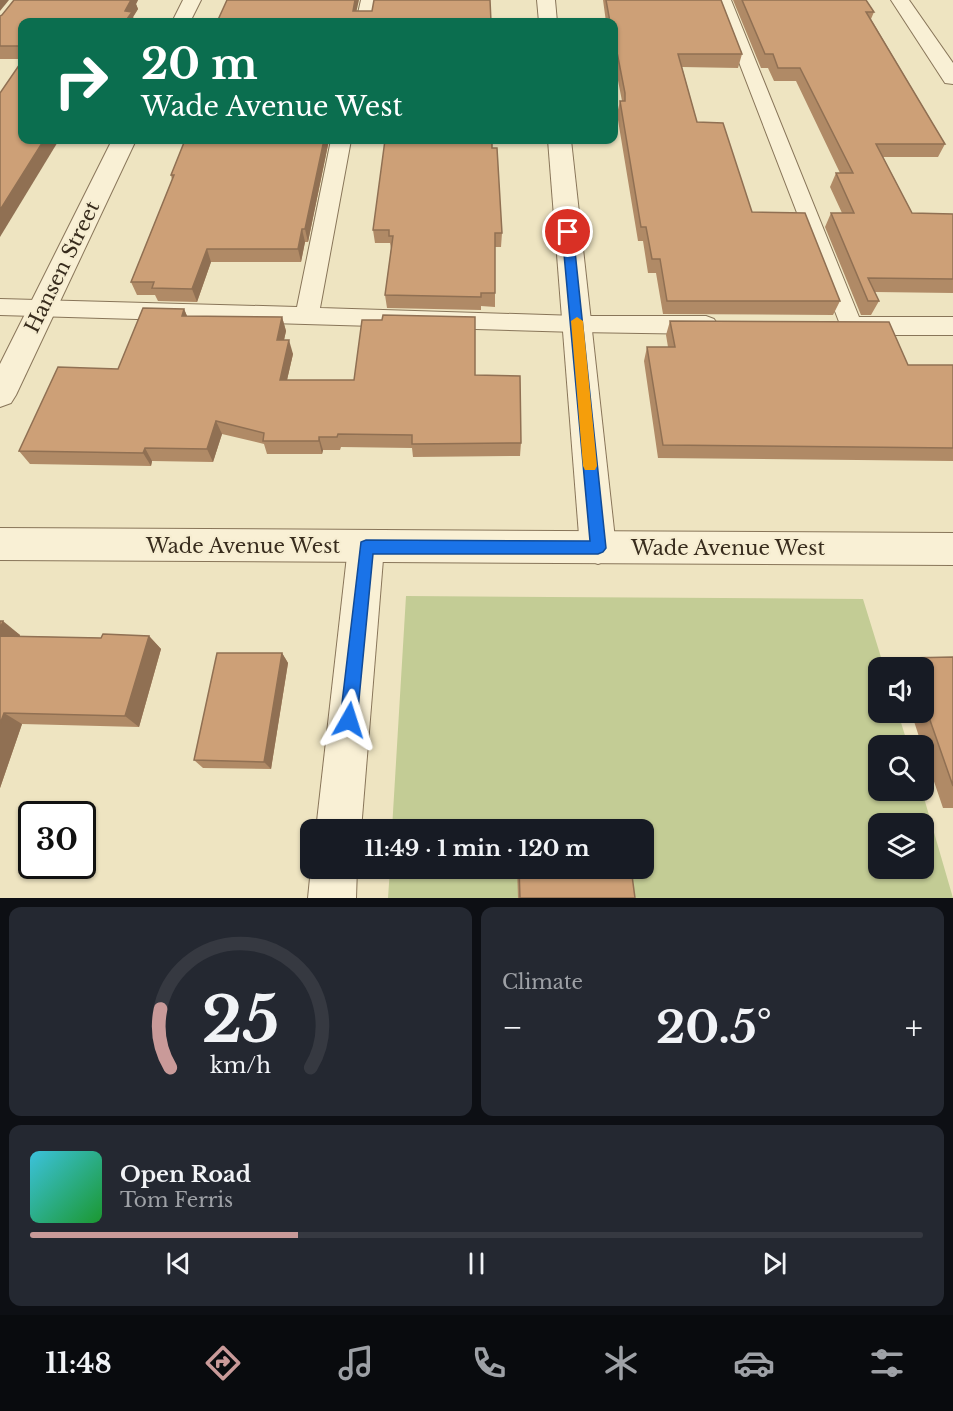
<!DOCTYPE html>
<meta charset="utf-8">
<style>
:root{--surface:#171b24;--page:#242831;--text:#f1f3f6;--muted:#9ea1a6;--line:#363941;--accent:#c99a99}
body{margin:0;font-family:"Libre Baskerville",serif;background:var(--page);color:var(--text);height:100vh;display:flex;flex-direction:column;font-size:22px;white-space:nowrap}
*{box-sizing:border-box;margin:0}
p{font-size:20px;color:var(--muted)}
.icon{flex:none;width:33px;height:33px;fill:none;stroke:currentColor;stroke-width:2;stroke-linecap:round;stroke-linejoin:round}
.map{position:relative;height:898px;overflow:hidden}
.drawer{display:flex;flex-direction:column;gap:9px;padding:9px;background:#0d0f14;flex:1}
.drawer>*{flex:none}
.banner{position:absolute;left:18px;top:18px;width:600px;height:126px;border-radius:12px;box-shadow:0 2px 4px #0004;background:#0b6e4f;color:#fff;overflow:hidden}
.tools{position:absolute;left:868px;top:657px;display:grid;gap:12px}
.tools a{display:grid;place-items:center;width:66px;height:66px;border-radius:12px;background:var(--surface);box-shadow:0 2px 4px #0004;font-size:30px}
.speed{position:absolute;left:18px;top:801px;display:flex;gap:12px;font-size:30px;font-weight:700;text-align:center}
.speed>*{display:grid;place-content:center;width:78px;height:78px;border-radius:50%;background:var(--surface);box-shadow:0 2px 4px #0004;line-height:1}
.speed .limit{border:3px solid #111;border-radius:9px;background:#fff;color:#111}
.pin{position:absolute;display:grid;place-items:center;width:51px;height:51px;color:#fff;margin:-26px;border:3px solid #fff;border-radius:50%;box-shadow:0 2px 6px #0007}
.me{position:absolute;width:66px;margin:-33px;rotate:6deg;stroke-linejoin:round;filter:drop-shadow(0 0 4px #0008)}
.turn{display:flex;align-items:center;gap:21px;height:126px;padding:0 24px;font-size:27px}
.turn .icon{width:78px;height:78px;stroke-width:2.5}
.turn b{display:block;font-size:42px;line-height:51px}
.big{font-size:45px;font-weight:700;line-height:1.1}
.drawer .card{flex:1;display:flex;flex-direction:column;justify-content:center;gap:9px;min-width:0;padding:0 21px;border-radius:12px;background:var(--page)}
.drawer .dial{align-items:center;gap:0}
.dial svg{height:156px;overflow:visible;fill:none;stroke:var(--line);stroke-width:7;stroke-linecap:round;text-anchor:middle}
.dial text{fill:var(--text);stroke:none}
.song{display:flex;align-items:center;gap:18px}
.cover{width:72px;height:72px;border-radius:9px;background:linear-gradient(135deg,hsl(190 70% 55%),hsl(130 70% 35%))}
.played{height:6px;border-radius:3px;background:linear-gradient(90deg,var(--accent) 30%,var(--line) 30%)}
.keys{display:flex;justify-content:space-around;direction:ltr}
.heat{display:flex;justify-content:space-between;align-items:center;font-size:33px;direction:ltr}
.drawer .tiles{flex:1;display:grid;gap:9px;grid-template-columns:1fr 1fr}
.card:last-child{grid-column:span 2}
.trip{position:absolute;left:300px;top:819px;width:354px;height:60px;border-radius:12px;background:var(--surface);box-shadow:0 2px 4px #0004;font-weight:700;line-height:60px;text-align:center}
.tabs{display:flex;height:96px;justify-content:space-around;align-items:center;background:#090b0e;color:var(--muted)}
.tabs .icon{width:42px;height:42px}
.tabs .selected{color:var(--accent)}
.tabs b{font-size:27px;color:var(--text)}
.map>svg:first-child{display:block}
</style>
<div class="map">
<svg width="953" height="898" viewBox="0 0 953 898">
<rect width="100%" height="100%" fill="#eee4c1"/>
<path fill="#c3cc95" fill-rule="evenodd" d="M 406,596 L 863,599 L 884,667 L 879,668 L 879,712 L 898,713 L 908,745 L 879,746 L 879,790 L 922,791 L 953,898 L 388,898 L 390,869 L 644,868 L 644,830 L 392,829 ZM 879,824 L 924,824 L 924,868 L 879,868 Z"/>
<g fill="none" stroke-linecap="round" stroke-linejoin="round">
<g stroke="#887559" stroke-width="2">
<g id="service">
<path d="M 361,0 L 377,0 L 372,22 L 356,22 Z"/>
<path d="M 715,0 L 731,0 L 859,317 L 953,317 L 953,335 L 851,335 L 843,332 Z"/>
<path d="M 331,140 L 351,140 L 320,308 L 577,316 L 706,316 L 714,319 L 718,325 L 714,331 L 706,334 L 577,332 L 0,315 L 0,299 L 297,307 Z"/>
</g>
</g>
<g stroke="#887559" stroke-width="2">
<g id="minor">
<path d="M 183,0 L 201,0 L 190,22 L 172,22 Z"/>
<path d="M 537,0 L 555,0 L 557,22 L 539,22 Z"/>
<path d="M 891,0 L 909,0 L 953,63 L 953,84 L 945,83 Z"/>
<path d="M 112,140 L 136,140 L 16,395 L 11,403 L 0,407 L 0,364 Z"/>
<path d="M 548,140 L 571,140 L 616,548 L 611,559 L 598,564 L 585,559 L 580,548 Z"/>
<path d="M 366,531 L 379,536 L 384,547 L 361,830 L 316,830 L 348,547 L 353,536 Z"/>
<path d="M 311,868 L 357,868 L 356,898 L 308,898 Z"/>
</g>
</g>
<g stroke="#887559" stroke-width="2">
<path id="tertiary" d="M 0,528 L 953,533 L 953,565 L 0,560 Z"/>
</g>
<use href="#service" fill="#f9f0d5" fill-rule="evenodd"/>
<use href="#minor" fill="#f9f0d5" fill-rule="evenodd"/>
<use href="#tertiary" fill="#f9f0d5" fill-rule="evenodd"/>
</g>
<g fill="#b08a66">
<path d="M 14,0 L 138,0 L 136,4 L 138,9 L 133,17 L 135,22 L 22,22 L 22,59 L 0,59 L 0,16 L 2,15 Z"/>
<path d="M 603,0 L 721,0 L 742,54 L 738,68 L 682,67 L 697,122 L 752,212 L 840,301 L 833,315 L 663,314 L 656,273 L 648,273 L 643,241 L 638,241 L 617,114 L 620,101 L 622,101 L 614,60 L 614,22 L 606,22 Z"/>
<path d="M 733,0 L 866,0 L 874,12 L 871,19 L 945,144 L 938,157 L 883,157 L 912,213 L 953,214 L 953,294 L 953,293 L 875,292 L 879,301 L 871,315 L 861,315 L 825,227 L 831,213 L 842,213 L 830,187 L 836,173 L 840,173 L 796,81 L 774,81 L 768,68 L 761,68 Z"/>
<path d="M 185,140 L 329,140 L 308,242 L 305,242 L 301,262 L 211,262 L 197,302 L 158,301 L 155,295 L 137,295 L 131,282 L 172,180 L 171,175 Z"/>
<path d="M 492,148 L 502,233 L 501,247 L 495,247 L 495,307 L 481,306 L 481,310 L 387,308 L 385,295 L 391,249 L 390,243 L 375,243 L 373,230 Z"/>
<path d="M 184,309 L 187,316 L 282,317 L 286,331 L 284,340 L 293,354 L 287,380 L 354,380 L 475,375 L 521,443 L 520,456 L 413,457 L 412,448 L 341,447 L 340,450 L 323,450 L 322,454 L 267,454 L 264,444 L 222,434 L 213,462 L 152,461 L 151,466 L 30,464 L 19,451 L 118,369 Z"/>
<path d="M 670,321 L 908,365 L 953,365 L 953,461 L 658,458 L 644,361 L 647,347 L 668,347 L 666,335 Z"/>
<path d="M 0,621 L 20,635 L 20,636 L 101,638 L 149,636 L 161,649 L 139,727 L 22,724 L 0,788 Z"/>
<path d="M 282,653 L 288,663 L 271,769 L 203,768 L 194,760 Z"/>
<path d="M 953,657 L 953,808 L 943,808 L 924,752 L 924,746 L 922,746 L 911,712 L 924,712 L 924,668 L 896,668 L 908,658 Z"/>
<path d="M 517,868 L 631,868 L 635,898 L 518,898 Z"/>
</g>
<g fill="#907053">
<path d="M 0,0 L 9,0 L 0,11 Z"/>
<path d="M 130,0 L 138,0 L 136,4 L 138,9 L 133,17 L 135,22 L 125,22 L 125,11 Z"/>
<path d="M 355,0 L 359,0 L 354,22 L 353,11 Z"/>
<path d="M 44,140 L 59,140 L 0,237 L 0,210 Z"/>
<path d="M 324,140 L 329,140 L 308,242 L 305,229 Z"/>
<path d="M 302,229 L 305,242 L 301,262 L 298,249 Z"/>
<path d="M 207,249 L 211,262 L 197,302 L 192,289 Z"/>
<path d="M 184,309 L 190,323 L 182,316 Z"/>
<path d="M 282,317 L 286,331 L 281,353 L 277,340 Z"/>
<path d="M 289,340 L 293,354 L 284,393 L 280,380 Z"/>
<path d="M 216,421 L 222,434 L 213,462 L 207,449 Z"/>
<path d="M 319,437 L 323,450 L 322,454 L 319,441 Z"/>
<path d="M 145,448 L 152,461 L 151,466 L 143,453 Z"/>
<path d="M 3,621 L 20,635 L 15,649 L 0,638 L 0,629 Z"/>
<path d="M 149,636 L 161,649 L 139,727 L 125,716 Z"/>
<path d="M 282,653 L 288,663 L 271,769 L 264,762 Z"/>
<path d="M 4,713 L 22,724 L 0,788 L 0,724 Z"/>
</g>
<g fill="#cda077" stroke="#907053" stroke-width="1.5">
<path d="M 14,0 L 131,0 L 125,11 L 132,12 L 125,22 L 22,22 L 22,46 L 0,46 L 0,16 L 2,15 Z"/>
<path d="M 227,0 L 355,0 L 353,11 L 372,11 L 374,0 L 490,0 L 491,22 L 217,22 Z"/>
<path d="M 606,0 L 721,0 L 742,54 L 678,54 L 697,122 L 723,123 L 752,212 L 805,213 L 840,301 L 667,301 L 660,259 L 652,259 L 646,227 L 641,227 L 620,101 L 625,101 L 625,93 L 614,37 L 614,22 L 610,22 Z"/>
<path d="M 742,0 L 866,0 L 874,12 L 866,12 L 945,144 L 876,144 L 912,213 L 953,214 L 953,279 L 868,278 L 879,301 L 868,301 L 831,213 L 854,213 L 836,173 L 853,173 L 800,68 L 778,68 L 773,54 L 765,54 Z"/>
<path d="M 22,61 L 22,140 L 44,140 L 0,210 L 0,93 Z"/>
<path d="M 185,140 L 324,140 L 305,229 L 302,229 L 298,249 L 207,249 L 192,289 L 152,288 L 154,282 L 131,282 L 174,175 L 171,175 Z"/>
<path d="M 385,140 L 492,140 L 492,148 L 497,148 L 502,233 L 495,233 L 495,293 L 481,293 L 481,297 L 385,295 L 393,236 L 389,236 L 389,230 L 373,230 Z"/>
<path d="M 143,308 L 184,309 L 182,316 L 282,317 L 277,340 L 289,340 L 280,380 L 354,380 L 362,320 L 382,320 L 383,315 L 475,317 L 475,375 L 520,376 L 521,443 L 412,444 L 412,435 L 338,434 L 337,437 L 319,437 L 319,441 L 263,441 L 264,433 L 216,421 L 207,449 L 145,448 L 143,453 L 19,451 L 58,367 L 118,369 Z"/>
<path d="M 670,321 L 889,322 L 908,365 L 953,365 L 953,448 L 663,445 L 647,347 L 675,347 Z"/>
<path d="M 0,621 L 3,621 L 0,629 Z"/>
<path d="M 103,634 L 149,636 L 125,716 L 4,713 L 0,724 L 0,636 L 101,638 Z"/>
<path d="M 217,653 L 282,653 L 264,762 L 194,760 Z"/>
<path d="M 953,657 L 953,786 L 924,703 L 924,668 L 911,668 L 908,658 Z"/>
<path d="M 519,868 L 631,868 L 635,898 L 520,898 Z"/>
</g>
<path fill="#1a73e8" stroke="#114b97" stroke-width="1.5" d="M 568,228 L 573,232 L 606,548 L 603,552 L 598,554 L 373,554 L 357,720 L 355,726 L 349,729 L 343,726 L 340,720 L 361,542 L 366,540 L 590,541 L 562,232 Z"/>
<path fill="#f59e0b" d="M 577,317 L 583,321 L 597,466 L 595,470 L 585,470 L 583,466 L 571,321 Z"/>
<g text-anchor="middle" stroke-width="4.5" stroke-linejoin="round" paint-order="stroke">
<g font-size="20" fill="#382c1d" stroke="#f6edd1">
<text transform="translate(62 267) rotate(-64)" y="7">Hansen Street</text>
<text x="243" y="553">Wade Avenue West</text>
<text x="728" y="555">Wade Avenue West</text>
</g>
</g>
</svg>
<div class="tools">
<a><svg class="icon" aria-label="sound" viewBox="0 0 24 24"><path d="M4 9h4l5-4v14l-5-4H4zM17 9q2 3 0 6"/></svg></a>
<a><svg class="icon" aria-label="search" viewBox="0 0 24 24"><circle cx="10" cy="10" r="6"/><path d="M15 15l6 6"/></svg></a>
<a><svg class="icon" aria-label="layers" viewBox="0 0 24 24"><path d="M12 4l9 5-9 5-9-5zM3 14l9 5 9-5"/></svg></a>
</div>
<div class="speed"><div class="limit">30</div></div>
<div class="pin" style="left:568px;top:232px;background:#d93025"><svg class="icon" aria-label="arrive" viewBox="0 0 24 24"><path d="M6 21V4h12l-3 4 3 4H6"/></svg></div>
<svg class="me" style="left:349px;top:720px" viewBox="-20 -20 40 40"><path d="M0-17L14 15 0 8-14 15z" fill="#1a73e8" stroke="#fff" stroke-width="4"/></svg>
<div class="trip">11:49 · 1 min · 120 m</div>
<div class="banner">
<div class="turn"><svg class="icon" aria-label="right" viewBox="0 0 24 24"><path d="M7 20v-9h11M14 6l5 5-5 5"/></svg><div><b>20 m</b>Wade Avenue West</div></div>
</div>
</div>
<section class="drawer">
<div class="tiles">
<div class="card dial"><svg viewBox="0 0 100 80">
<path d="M14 69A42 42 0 1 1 86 69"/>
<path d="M14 69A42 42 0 0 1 9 39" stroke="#c99a99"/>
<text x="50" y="56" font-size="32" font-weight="700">25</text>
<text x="50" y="72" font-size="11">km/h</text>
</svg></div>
<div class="card"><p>Climate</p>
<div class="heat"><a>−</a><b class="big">20.5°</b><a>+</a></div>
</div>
<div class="card">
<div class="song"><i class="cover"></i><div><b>Open Road</b><p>Tom Ferris</p></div></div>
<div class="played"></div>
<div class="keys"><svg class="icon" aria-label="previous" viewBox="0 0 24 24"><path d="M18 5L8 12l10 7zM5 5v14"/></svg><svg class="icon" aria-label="pause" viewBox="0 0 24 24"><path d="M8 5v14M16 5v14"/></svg><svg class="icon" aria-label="next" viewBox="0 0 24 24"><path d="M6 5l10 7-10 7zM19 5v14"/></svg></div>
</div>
</div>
</section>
<nav class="tabs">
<b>11:48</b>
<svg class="icon selected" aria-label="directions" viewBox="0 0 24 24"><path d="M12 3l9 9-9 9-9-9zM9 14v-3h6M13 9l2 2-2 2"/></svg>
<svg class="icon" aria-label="music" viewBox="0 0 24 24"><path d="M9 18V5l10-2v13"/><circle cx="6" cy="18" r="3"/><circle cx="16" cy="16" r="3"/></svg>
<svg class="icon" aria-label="phone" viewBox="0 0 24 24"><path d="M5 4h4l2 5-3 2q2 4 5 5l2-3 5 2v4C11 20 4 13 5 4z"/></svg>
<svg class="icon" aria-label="climate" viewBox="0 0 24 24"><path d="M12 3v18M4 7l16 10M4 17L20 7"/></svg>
<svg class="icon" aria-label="car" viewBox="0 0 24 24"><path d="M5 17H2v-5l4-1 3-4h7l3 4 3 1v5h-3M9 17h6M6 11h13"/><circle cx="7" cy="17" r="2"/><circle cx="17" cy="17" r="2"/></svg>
<svg class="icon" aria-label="filters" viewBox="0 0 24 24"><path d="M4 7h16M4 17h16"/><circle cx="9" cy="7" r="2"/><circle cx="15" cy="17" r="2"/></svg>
</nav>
